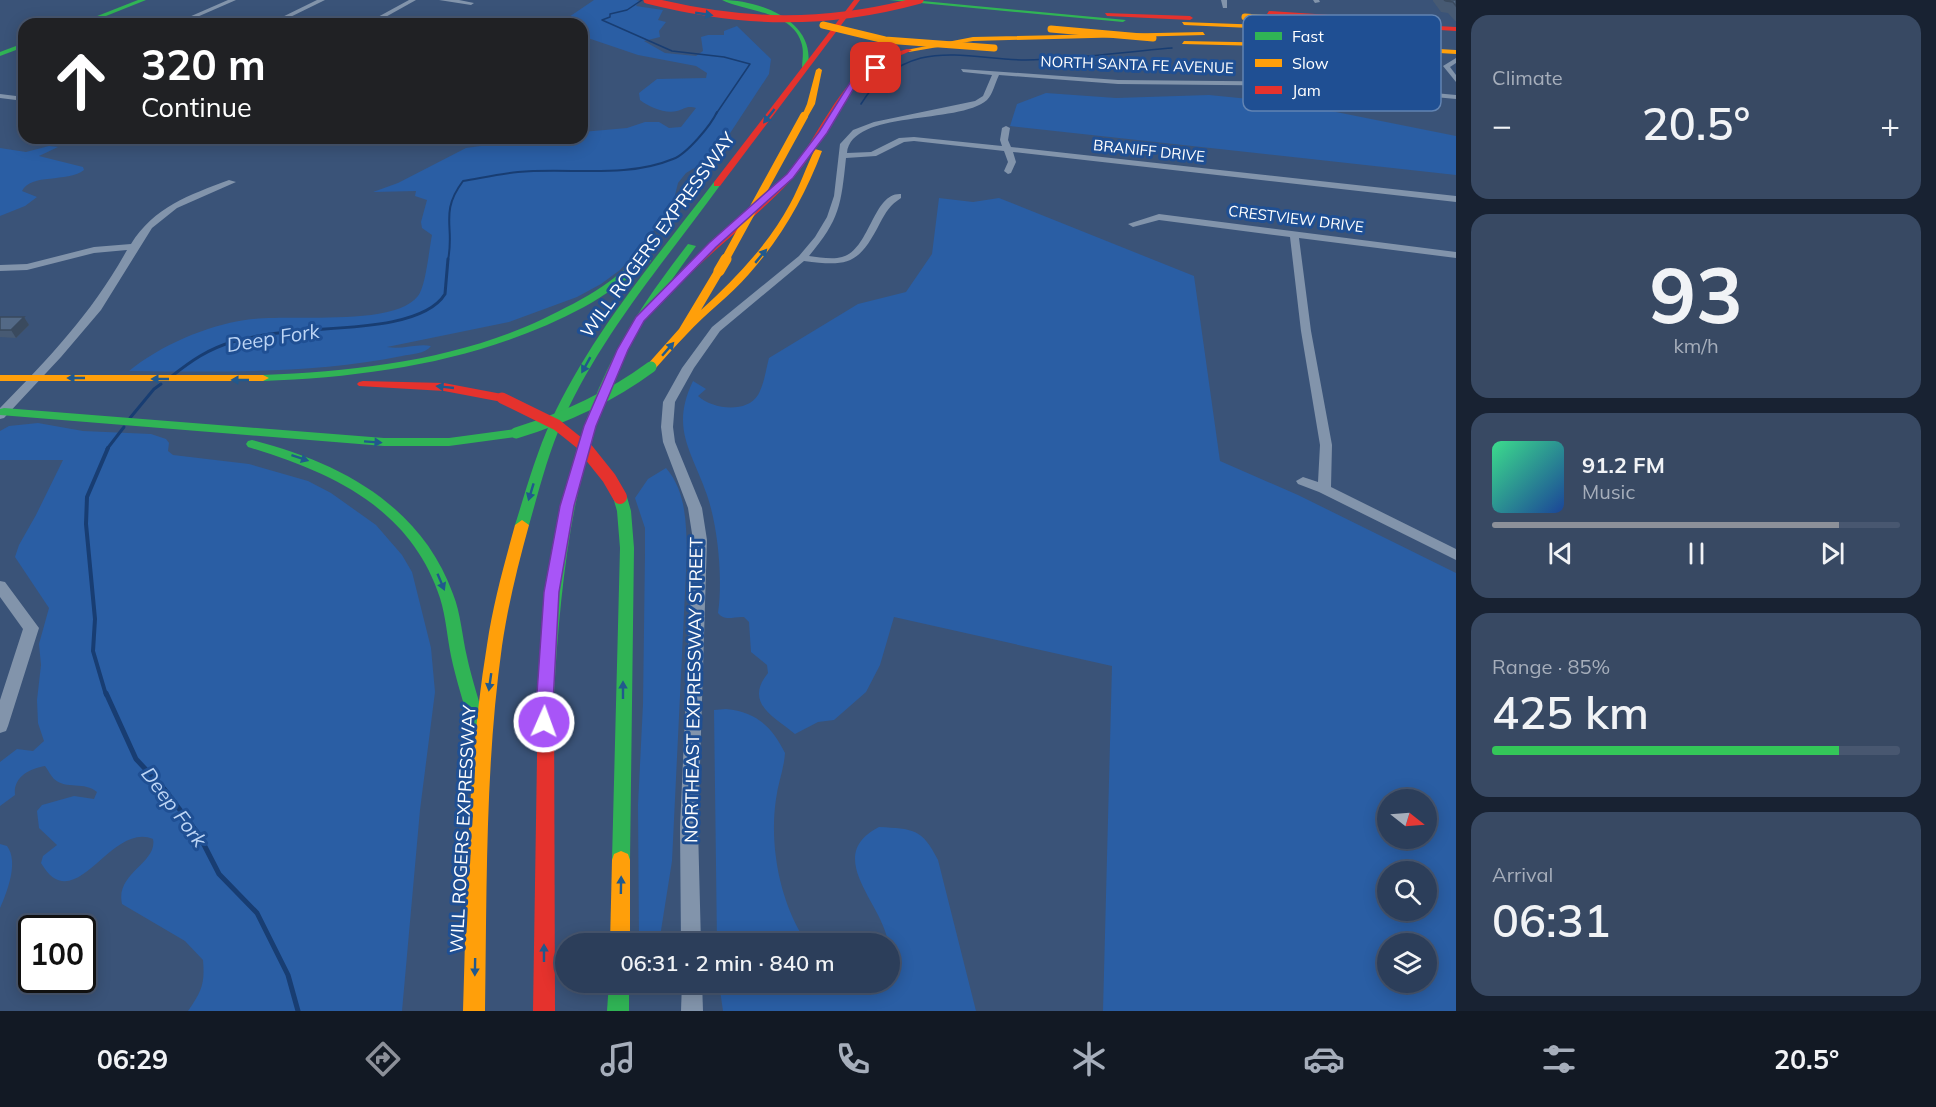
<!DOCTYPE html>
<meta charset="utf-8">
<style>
:root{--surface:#2c3e5a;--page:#384963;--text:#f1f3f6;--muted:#a6aebb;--line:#485770;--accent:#8c9099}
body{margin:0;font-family:Mulish,sans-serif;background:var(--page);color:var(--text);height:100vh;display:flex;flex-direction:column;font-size:22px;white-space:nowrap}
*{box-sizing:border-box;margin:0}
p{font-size:20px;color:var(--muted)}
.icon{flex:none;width:33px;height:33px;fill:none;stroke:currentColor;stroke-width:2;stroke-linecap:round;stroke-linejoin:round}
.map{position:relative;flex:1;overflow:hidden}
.sheet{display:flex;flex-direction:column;gap:15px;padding:15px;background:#182232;width:480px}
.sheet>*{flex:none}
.banner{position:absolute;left:18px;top:18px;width:570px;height:126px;border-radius:18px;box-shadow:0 3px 15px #0003,0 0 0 2px var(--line);background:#202124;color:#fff;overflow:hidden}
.needle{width:39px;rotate:107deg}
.controls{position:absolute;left:1377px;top:789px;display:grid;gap:12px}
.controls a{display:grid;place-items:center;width:60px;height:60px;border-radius:50%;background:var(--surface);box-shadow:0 3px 15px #0003,0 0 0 2px var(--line);font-size:30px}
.speed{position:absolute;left:18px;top:915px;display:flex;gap:12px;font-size:30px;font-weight:700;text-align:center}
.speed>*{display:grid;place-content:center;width:78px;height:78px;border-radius:50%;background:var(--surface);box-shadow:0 3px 15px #0003,0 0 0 2px var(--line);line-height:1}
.speed .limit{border:3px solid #111;border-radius:9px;background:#fff;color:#111}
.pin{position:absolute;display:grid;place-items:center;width:51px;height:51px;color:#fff;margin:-26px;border-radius:12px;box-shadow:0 3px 9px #0006}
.me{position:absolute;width:66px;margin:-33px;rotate:2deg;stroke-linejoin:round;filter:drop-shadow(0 0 4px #0008)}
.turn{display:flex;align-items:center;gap:21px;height:126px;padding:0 24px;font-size:27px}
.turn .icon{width:78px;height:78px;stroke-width:2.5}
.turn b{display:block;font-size:42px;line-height:51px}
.big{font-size:45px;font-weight:600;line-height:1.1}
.sheet .card{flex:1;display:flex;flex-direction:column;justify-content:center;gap:9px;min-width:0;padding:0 21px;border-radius:18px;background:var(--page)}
.sheet .dial{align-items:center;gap:0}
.dial b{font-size:78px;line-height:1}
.song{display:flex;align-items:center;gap:18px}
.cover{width:72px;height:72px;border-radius:9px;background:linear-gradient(135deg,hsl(150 70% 55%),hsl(220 70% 35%))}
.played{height:6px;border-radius:3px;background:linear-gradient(90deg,var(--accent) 85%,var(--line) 85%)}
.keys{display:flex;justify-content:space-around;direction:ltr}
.heat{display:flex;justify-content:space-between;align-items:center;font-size:33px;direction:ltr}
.charge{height:9px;border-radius:4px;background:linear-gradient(90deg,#34c759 85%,var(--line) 0)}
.trip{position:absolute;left:555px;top:933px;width:345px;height:60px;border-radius:30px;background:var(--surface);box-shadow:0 3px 15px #0003,0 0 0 2px var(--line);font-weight:600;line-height:60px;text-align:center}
.tabs{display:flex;height:96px;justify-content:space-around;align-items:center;background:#121924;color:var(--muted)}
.tabs .icon{width:42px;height:42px}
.tabs .selected{color:var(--accent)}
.tabs b{font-size:27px;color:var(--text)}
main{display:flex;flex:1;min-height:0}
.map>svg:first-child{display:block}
</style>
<main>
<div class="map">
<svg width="1456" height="1011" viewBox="0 0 1456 1011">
<rect width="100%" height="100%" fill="#3a5378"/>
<g fill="#2a5ea4" fill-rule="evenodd">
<path d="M 594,0 L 636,0 L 640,1 L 636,6 L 663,10 L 658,20 L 666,22 L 659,31 L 660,37 L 644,41 L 665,53 L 696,56 L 703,51 L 701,37 L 708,35 L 724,35 L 724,31 L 737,26 L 771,59 L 769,74 L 715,156 L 686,173 L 678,183 L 672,207 L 641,247 L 620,270 L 601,284 L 577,297 L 509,322 L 387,347 C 402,350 417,343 431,346 C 425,354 411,354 402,356 C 312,374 220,372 129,371 C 161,345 206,326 245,320 C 286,313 393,328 418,296 C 426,286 429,249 432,235 L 422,228 L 421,222 L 427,200 L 415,196 L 416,191 L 373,192 L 398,183 L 466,148 L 540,138 L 582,138 L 582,132 L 627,128 L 645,122 L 659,122 L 669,128 L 681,127 L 696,108 C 687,105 684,109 677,111 C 665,114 649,107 640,100 L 639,93 L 657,79 L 706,78 L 707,73 L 696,66 L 638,55 L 582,36 L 582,24 L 569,24 L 569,17 Z"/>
<path d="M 1046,93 L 1116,98 L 1209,95 L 1291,103 L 1456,136 L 1456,175 L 1010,126 L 1017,104 Z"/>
<path d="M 49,146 L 58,147 L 39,156 L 83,167 L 84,170 C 67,183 31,173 22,191 L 37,197 L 25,206 L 0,216 L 0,148 L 26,152 Z"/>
<path d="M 939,198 L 973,202 L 999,198 L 1194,276 L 1220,461 L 1298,495 L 1456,573 L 1456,1011 L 1103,1011 L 1112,666 L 894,617 L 880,665 L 866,692 L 834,720 L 818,722 L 795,734 C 773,716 744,703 768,673 L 767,665 L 751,652 L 749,622 L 744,617 C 734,616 725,622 718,613 C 723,579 718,527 707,495 C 692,451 670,429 693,381 L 706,389 L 698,396 C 712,409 746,414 758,395 C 764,385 766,369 769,358 L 858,304 L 906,292 L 932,254 ZM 1388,800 L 1426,800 L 1426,838 L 1388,838 ZM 1388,872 L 1426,872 L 1426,910 L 1388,910 ZM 1388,944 L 1426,944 L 1426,982 L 1388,982 Z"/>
<path d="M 38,423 L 83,431 L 151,434 L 166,439 L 169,443 L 168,451 L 173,455 L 249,464 L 308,481 L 331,493 L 376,525 L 402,555 L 412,572 L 431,648 L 435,692 L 420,810 L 402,1011 L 188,1011 C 202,991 205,983 203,960 L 185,941 L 122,904 C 115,873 158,863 153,839 C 110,821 75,921 41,863 L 43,856 L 57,845 L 39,828 L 37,811 L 42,805 L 74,796 L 94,799 L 97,792 C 85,781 66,790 54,779 C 51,776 48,770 45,766 C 29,769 13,777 15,795 L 0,806 L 0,762 L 17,749 L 33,751 L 44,741 L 38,723 L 37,700 L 41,665 L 39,644 L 49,608 L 15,557 L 19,545 L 36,515 L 63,460 L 0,460 L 0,431 L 9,426 Z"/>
<path d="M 666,468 C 686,491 686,522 687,551 L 672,861 L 659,943 L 639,943 L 638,805 L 643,704 L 645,554 L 645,528 L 635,498 L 648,479 Z"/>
<path d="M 726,709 C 757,712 772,727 785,753 C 784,769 778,783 776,799 C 769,846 780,904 807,943 L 717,943 L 714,710 Z"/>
<path d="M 879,827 C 913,829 922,828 938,860 L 976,1011 L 723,1011 L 719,983 L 890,982 C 890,964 891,950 886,934 C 876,898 826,854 879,827 Z"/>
<path d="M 0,844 L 7,846 C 19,862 7,892 0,908 Z"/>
</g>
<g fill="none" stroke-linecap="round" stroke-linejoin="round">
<g stroke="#183d72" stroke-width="1.5">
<path d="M 642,0 L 627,10 L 610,14 L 610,17 L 602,20 L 672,51 L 724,57 L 750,64 L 716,114"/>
<path d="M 861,104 C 875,81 895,65 921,58 C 955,50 991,60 1026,60 C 1075,59 1123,52 1172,48"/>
</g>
<path stroke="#183d72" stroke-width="2" d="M 448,260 C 455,227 439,213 463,181 C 481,178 499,174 518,172 C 568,167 625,179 673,159 C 687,154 711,125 717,112"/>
<g stroke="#183d72" stroke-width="3">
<path d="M 172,376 C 191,361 208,349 232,342 C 253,336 274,333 296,331 C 333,327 423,330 445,294 L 448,259"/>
<path d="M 130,418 L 154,389 L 161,384"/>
<path d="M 107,449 L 124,427"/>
</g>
<path stroke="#183d72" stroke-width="4" d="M 106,695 L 93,651 L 95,619 L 86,524 L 87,497 L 108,448"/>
<path stroke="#183d72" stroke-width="5" d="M 106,693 L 136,759 L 165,790 L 199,835 L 219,874 L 257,913 L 288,975 L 298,1011"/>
<g fill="#8294ab" fill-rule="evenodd">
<path d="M 228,0 L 236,0 L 181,24 L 173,24 Z"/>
<path d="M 317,0 L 325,0 L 276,24 L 268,24 Z"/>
<path d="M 409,0 L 416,0 L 373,24 L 365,24 Z"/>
<path d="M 439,0 L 459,0 L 474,3 L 471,5 Z"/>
<path d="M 1221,0 L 1227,0 L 1227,8 L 1223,8 Z"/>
<path d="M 1313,0 L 1319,0 L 1320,2 L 1315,3 Z"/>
<path d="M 1456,58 L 1456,63 L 1450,67 L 1456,75 L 1456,82 L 1443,66 Z"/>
<path d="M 961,69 L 1118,80 L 1316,82 L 1456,95 L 1456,99 L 1316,86 L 1118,84 L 999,75 C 995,83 993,94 987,100 C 958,125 852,109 847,153 L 871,152 L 899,138 L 914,137 L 1002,146 L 1000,140 L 1002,128 L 1006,126 L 1010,128 L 1008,140 L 1011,147 L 1456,196 L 1456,202 L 1013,152 L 1016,162 L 1011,173 L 1008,174 L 1004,171 L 1008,162 L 1004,151 L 914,141 L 904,142 L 876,156 L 846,158 C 841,205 840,219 809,256 C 819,257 832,260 842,257 C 870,250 873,192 901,194 L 901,198 C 890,205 886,212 880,223 C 859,264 849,267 804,261 L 720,331 L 694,368 L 675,402 L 673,427 L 675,442 L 702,508 L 707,540 L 698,828 L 701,944 L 681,944 L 680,828 L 693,540 L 688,508 L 663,442 L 661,427 L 663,402 L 682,368 L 712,327 L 799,256 L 815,237 L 827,217 L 834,196 L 840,144 L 853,130 L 874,122 L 975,101 L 983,96 L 992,75 L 963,72 Z"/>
<path d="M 0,94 L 24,97 L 24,101 L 0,98 Z"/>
<path d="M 229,180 L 236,182 L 177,208 L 152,228 L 101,310 L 61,357 L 4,418 L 0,419 L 0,408 C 50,357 92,313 127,250 L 94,253 L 27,270 L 0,271 L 0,265 L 27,264 L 94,247 L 131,244 C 154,207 189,195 229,180 Z"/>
<path d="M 1159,214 L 1456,252 L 1456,258 L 1299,238 L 1311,331 L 1332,445 L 1331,487 L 1456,549 L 1456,560 L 1319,492 L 1298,484 L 1296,481 L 1303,477 L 1318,482 L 1320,445 L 1301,331 L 1290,237 L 1159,220 L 1133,227 L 1128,224 Z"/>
<path d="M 0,581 L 5,582 L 39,628 L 8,726 L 6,731 L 0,733 L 0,700 L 23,629 L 0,597 Z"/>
<path d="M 682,982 L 702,982 L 703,1011 L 681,1011 Z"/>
</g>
<g fill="#30b455" fill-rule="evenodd">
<path d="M 138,0 L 146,0 L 86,24 L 77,24 Z"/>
<path d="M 722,0 C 761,0 819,22 807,70 L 802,69 C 802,61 804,53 802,45 C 794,11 746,12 722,0 Z"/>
<path d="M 889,0 L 912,0 L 1126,20 L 1123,22 Z"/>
<path d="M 24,43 L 24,47 L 0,56 L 0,52 Z"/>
<path d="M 714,182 L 721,184 C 666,260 602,333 563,420 C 548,454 539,490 529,525 L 522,530 L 517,528 L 515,525 C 526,490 536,454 551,421 C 591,334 656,258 714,182 Z"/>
<path d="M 688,244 L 696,246 C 672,280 647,312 628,349 C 573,456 561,576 554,694 L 552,699 L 546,701 L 540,699 L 538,694 C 546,576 561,457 617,350 C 637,312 662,278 688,244 Z"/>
<path d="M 648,256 L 651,257 L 651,261 C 629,277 608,294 584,307 C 485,360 374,377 263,381 L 257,378 L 263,375 C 358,371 456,360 543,319 C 563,309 584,299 603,286 C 617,277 632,261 648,256 Z"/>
<path d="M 4,408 L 384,438 L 449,438 L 516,429 L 522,433 L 516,437 L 449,446 L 384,446 L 0,415 L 0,409 Z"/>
<path d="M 252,440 C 339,462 421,505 453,594 C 461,614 462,636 467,657 C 472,680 480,703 486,727 L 484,732 L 478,734 L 472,732 L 470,727 C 464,703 456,680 451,656 C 447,637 446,617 440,598 C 411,508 331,472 248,447 L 246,444 L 248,441 Z"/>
<path d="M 620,493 L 627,497 L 631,511 L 634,548 L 630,860 L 628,866 L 621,869 L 614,866 L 612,860 L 620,548 L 617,511 L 613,497 Z"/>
<path d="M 609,982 L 629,982 L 629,1011 L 607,1011 Z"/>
</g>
<g fill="#ff9f0a" fill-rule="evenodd">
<path d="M 1182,22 L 1291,26 L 1294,28 L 1291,30 L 1184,25 Z"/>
<path d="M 1203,32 L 1205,35 L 973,41 L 909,52 L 906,50 L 973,37 Z"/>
<path d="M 1184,41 L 1372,45 L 1456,50 L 1456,54 L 1372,49 L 1182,44 Z"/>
<path d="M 819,68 L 822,70 L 815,104 L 807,118 L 801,118 L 807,104 L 816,70 Z"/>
<path d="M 815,149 L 822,151 C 805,196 782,237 749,274 C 730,296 706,313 686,335 C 675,346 665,358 655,369 L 647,369 L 647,365 L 679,329 L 715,269 L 723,269 L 724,271 L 701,310 C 735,279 768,245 790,204 C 800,186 806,167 815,149 Z"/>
<path d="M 0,375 L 263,375 L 269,378 L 263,381 L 0,381 Z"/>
<path d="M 522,520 L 529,525 C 518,565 508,605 502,646 C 485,767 487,889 485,1011 L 463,1011 C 467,889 467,766 487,645 C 493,604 504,565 515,525 Z"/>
<path d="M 621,851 L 628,854 L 630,860 L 630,944 L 610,944 L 612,860 L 614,854 Z"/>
</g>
<g fill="#e5322d" fill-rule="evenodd">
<path d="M 854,0 L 860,0 L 720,186 L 714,186 L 714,182 Z"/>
<path d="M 1269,11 L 1346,16 L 1349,18 L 1346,20 L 1267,14 Z"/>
<path d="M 1105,13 L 1190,16 L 1193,18 L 1190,20 L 1107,16 Z"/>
<path d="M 1326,20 L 1456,27 L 1456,31 L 1328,23 Z"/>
<path d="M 907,49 L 912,50 C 901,57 886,58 875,67 C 839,97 824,144 793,178 C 761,213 722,242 689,275 L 681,275 L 681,271 L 694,258 C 726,230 761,204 789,172 C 818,139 838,82 877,60 C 886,55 897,52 907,49 Z"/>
<path d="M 363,381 L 444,383 L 502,394 L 508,398 L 502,402 L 444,391 L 359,386 L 357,384 L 359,382 Z"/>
<path d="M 546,687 L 552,689 L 554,694 L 555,1011 L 533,1011 L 538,694 L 540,689 Z"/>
</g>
<path stroke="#30b455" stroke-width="11" d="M 516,433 C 565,418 609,398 651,367"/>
<g stroke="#ff9f0a" stroke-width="7">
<path d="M 1245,17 L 1355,25"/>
<path d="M 823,25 L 885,40 L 994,48"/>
<path d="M 1051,29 L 1153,38"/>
</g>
<path stroke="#ff9f0a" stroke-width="8" d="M 725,260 L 804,116"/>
<path stroke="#ff9f0a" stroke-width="11" d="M 719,271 L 726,259"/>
<path stroke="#e5322d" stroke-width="7" d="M 647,0 C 742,24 825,26 920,0"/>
<path stroke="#e5322d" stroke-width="11" d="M 502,398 L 557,425 L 587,449"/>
<path stroke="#e5322d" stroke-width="14" d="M 585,448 L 609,478 L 620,497"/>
</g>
<g fill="#475a73">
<path d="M 1433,0 L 1456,0 L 1456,21 L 1455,21 L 1448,13 L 1441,12 L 1433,1 Z"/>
<path d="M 1357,41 L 1394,67 L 1389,79 L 1367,77 L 1365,72 L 1361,71 L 1353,53 Z"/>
<path d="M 1397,60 L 1419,72 L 1414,84 L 1398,83 L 1393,72 Z"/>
<path d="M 0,317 L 24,317 L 29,325 L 16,338 L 0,337 Z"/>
</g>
<path fill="#3a4a5e" d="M 24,317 L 29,325 L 16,338 L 11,330 Z"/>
<g fill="#536986" stroke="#3a4a5e" stroke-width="1.5">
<path d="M 1444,0 L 1456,0 L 1456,6 L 1453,2 L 1446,1 Z"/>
<path d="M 0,317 L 24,317 L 11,330 L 0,330 Z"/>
</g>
<defs><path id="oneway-solid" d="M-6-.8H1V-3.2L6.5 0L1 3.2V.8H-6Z" transform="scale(1.5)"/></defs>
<g fill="#21598d">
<use href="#oneway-solid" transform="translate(704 14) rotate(9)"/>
<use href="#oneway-solid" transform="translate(769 116) rotate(128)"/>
<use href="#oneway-solid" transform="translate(761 256) rotate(-50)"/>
<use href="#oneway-solid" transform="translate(668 349) rotate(-49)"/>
<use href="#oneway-solid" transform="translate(586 365) rotate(119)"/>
<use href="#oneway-solid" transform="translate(76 378) rotate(-180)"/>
<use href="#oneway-solid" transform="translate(160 379) rotate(-180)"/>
<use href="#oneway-solid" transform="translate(240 380) rotate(-180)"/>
<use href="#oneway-solid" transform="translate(445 387) rotate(-174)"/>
<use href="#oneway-solid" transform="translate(373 442) rotate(4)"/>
<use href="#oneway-solid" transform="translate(300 458) rotate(18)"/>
<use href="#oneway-solid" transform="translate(531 492) rotate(107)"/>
<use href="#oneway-solid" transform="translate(441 582) rotate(67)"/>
<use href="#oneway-solid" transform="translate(490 682) rotate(98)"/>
<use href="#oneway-solid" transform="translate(623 690) rotate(-90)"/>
<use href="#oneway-solid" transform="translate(621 885) rotate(-89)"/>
<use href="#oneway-solid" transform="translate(544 953) rotate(-90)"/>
<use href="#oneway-solid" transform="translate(475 967) rotate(91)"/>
</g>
<path fill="#a855f7" stroke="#6d37a1" stroke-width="1.5" d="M 874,66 L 879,68 L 858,81 L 827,133 L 793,178 L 716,247 L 644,321 L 628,350 L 596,426 L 574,506 L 559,592 L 552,722 L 550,727 L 544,729 L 538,727 L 535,722 L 544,592 L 560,506 L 584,426 L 617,350 L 636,317 L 709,243 L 787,174 L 819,132 L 853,78 Z"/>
<g text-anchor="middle" stroke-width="6" stroke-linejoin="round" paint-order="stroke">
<g font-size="15" fill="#fff" stroke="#1f4f93">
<text transform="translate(1137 65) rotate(2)" y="5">NORTH SANTA FE AVENUE</text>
<text transform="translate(1149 151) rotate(6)" y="5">BRANIFF DRIVE</text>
<text transform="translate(1296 219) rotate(7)" y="5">CRESTVIEW DRIVE</text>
</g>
<g font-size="18" fill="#fff" stroke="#1f4f93">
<text transform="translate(658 235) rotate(-54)" y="6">WILL ROGERS EXPRESSWAY</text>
<text transform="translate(694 690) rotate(-89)" y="6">NORTHEAST EXPRESSWAY STREET</text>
<text transform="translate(463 829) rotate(-87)" y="6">WILL ROGERS EXPRESSWAY</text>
</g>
<g font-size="20" font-style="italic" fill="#bdd5f5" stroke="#1f4f93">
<text transform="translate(273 338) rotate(-9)" y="7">Deep Fork</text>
<text transform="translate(174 807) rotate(53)" y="7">Deep Fork</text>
</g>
</g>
<rect x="1243" y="15" width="198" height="96" rx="9" fill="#1f4f93" stroke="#6284b3" stroke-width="1.5"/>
<rect x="1255" y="32" width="27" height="8" fill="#30b455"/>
<rect x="1255" y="59" width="27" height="8" fill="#ff9f0a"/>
<rect x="1255" y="86" width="27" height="8" fill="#e5322d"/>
<g font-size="16" fill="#fff">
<text x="1292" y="42">Fast</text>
<text x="1292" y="69">Slow</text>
<text x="1292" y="96">Jam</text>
</g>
</svg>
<div class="controls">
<a><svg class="needle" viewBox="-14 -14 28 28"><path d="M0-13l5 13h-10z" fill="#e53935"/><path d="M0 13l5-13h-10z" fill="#a6aebb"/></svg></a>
<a><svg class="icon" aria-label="search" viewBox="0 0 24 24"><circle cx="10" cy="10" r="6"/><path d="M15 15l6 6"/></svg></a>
<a><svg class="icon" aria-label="layers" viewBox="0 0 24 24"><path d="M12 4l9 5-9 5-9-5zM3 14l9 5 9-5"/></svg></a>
</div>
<div class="speed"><div class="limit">100</div></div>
<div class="pin" style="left:876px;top:68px;background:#d93025"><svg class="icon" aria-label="arrive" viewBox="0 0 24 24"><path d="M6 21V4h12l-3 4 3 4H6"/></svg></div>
<svg class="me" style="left:544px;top:722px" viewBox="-20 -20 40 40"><circle r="17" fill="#a855f7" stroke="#fff" stroke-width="3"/><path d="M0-11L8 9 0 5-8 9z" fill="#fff"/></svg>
<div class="trip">06:31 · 2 min · 840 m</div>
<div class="banner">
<div class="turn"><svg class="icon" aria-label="ahead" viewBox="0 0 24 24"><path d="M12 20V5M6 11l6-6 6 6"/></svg><div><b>320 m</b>Continue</div></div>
</div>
</div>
<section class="sheet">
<div class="card"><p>Climate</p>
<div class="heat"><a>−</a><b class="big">20.5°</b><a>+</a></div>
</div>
<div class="card dial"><b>93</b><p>km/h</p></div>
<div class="card">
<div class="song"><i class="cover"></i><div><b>91.2 FM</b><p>Music</p></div></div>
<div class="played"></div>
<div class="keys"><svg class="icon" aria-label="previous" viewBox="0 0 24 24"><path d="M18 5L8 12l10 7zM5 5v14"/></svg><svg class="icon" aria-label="pause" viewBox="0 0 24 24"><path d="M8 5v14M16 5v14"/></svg><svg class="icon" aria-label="next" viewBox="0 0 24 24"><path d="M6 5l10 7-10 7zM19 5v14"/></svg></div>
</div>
<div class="card"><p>Range · 85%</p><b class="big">425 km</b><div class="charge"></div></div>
<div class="card"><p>Arrival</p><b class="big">06:31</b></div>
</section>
</main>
<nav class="tabs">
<b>06:29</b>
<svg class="icon selected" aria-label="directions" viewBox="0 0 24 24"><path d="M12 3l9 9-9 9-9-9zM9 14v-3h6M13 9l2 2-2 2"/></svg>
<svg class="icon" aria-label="music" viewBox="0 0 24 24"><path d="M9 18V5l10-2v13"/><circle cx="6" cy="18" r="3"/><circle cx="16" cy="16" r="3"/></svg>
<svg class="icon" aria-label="phone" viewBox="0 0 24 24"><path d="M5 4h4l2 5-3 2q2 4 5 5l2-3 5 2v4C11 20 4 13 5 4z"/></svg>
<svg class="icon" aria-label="climate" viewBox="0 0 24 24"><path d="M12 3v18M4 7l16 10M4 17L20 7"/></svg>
<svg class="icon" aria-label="car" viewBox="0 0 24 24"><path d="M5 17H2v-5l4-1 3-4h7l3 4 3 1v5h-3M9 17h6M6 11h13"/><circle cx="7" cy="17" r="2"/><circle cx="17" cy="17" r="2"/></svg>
<svg class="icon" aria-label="filters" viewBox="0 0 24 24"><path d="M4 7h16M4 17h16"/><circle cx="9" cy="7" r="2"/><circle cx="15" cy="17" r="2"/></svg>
<b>20.5°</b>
</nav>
